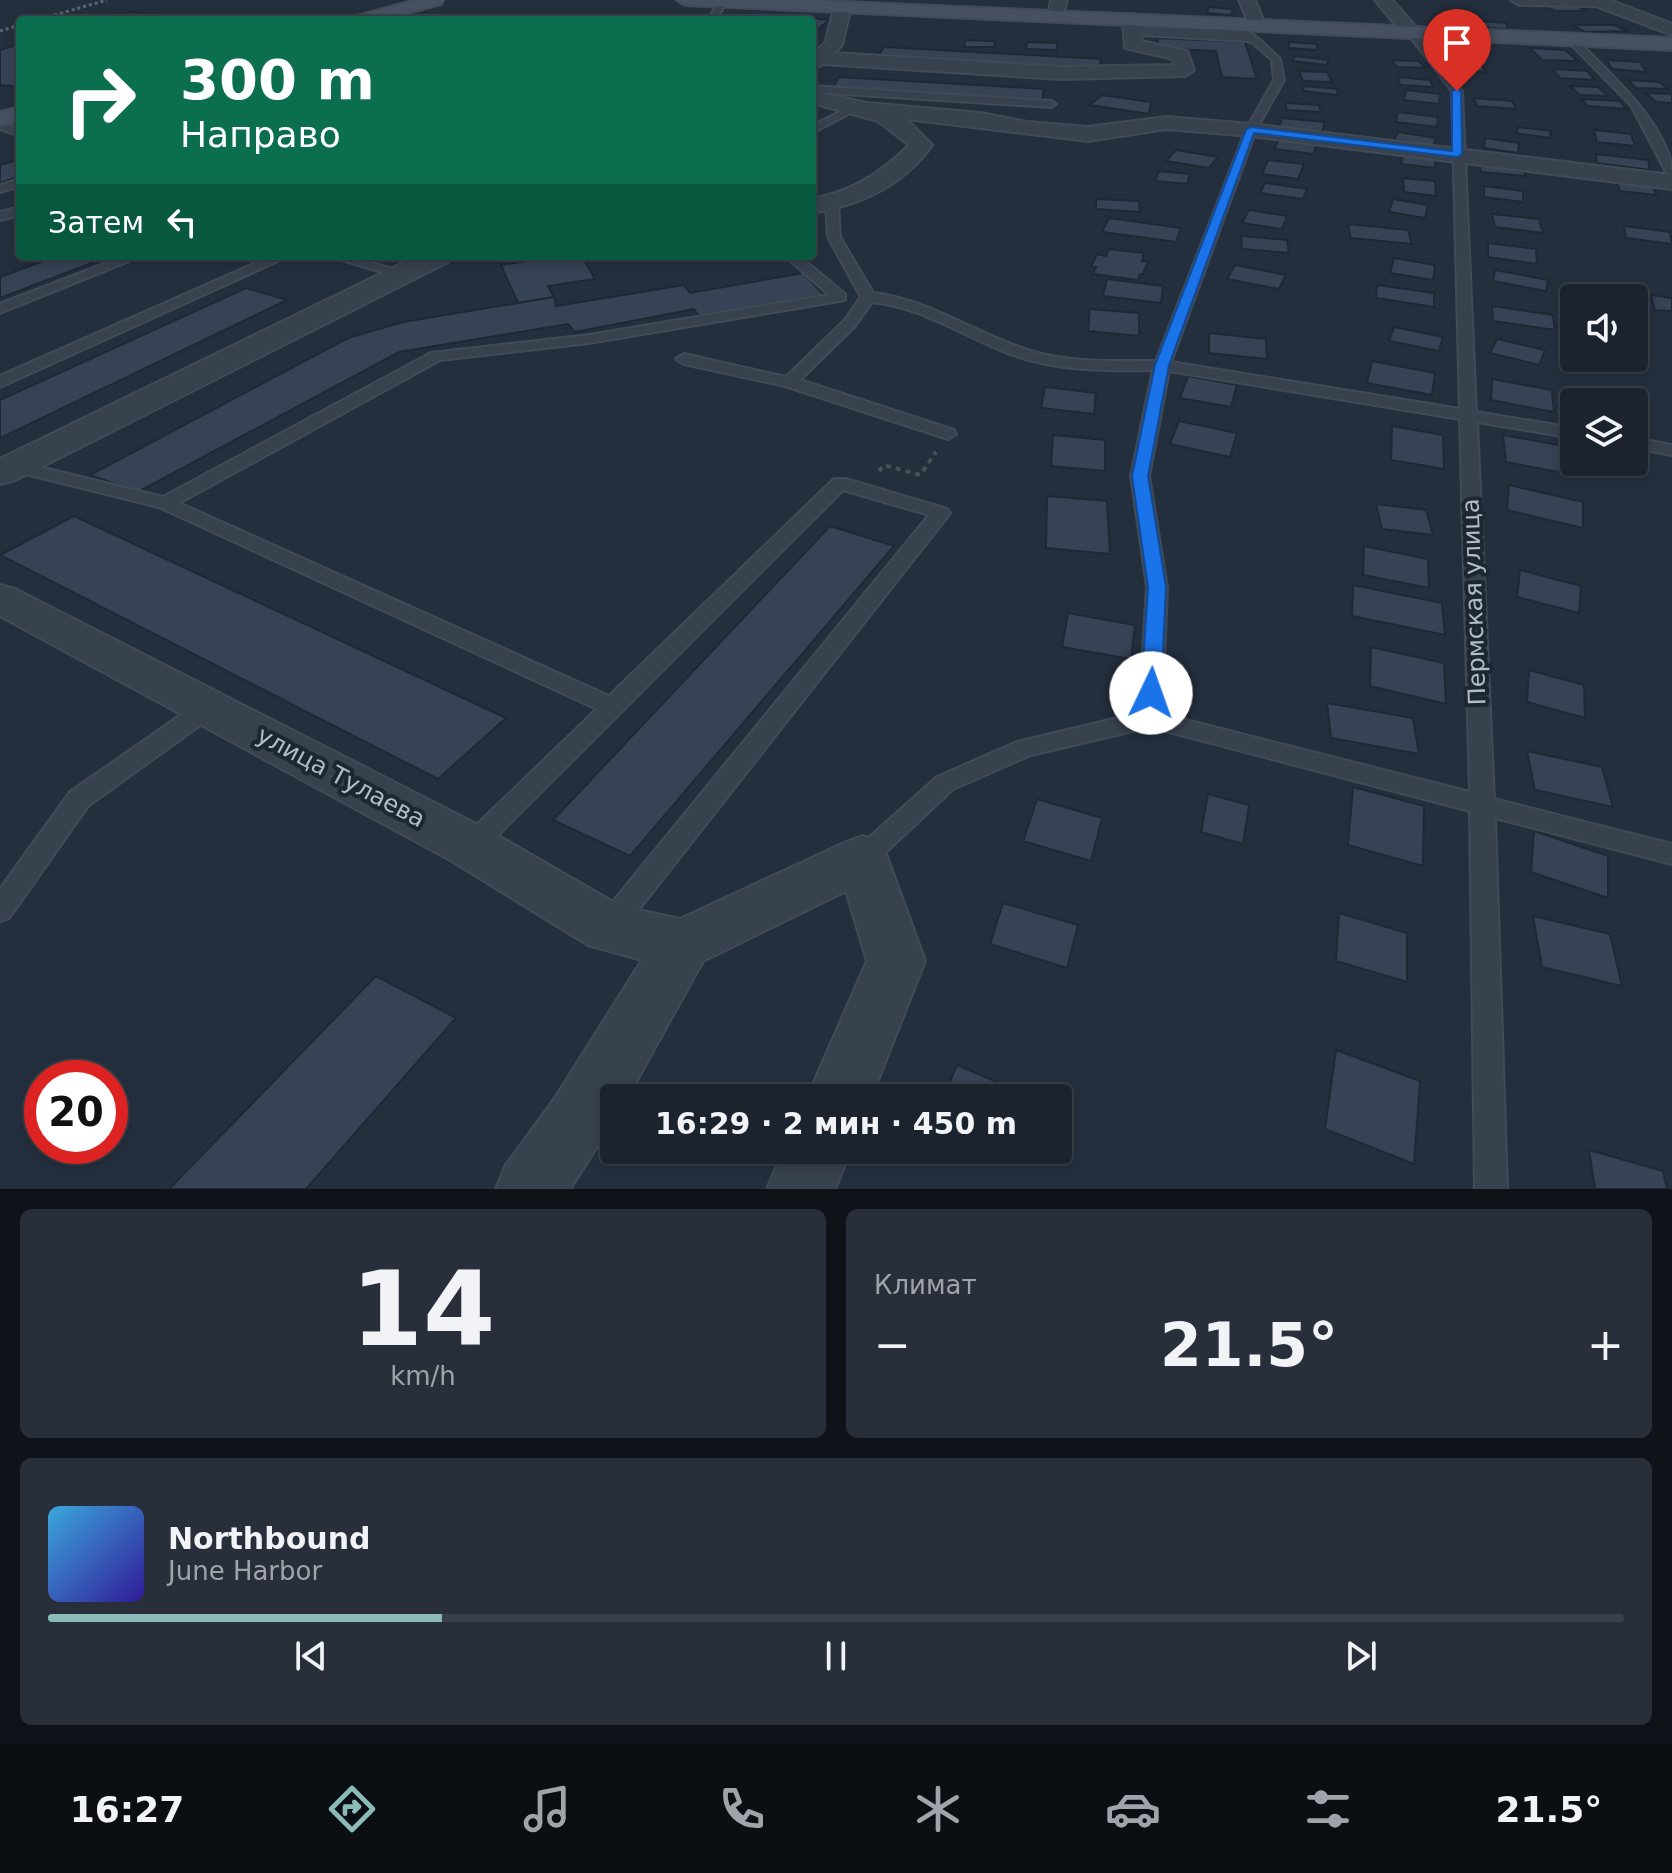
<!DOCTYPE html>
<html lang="ru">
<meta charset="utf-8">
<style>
:root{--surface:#1b232e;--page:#282f3a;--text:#f1f3f6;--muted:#a0a4aa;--line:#39404a;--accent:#8bbbb9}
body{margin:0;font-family:"DejaVu Sans",sans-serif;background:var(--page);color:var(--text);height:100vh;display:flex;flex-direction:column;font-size:30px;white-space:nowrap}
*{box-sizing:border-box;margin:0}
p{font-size:26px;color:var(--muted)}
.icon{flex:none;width:44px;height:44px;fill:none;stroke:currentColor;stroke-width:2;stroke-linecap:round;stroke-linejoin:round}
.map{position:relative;height:1189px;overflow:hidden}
.sheet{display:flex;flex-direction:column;gap:20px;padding:20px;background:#0f1319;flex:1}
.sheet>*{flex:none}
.hud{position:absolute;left:16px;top:16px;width:800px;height:244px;border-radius:8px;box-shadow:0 4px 12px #0003,0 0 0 2px var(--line);background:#0b6e4f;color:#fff;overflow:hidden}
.buttons{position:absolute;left:1560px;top:284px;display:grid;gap:16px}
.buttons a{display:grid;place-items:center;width:88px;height:88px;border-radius:8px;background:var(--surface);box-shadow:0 4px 12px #0003,0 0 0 2px var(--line);font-size:40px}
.speed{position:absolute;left:24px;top:1060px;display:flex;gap:16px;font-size:40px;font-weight:700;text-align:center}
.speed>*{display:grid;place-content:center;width:104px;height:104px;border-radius:50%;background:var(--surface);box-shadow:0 4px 12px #0003,0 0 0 2px var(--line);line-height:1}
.speed .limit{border:12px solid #d22;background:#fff;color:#111}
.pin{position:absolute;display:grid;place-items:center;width:68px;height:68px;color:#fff;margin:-82px -34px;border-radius:50% 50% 50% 0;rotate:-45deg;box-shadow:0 0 8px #0007}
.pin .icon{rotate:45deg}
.me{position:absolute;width:88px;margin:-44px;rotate:3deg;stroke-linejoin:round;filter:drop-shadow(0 0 6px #0008)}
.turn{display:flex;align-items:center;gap:28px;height:168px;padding:0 32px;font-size:36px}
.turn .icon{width:104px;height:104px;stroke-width:2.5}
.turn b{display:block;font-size:56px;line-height:68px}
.then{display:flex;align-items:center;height:76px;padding:0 32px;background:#0003;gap:16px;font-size:30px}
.big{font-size:60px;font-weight:800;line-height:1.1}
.sheet .card{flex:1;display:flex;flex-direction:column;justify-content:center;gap:12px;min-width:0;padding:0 28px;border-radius:12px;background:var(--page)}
.sheet .dial{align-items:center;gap:0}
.dial b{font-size:104px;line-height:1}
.song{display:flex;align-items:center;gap:24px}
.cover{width:96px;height:96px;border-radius:12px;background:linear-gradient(135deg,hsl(200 70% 55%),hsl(250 70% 35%))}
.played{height:8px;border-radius:4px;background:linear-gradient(90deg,var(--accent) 25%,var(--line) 25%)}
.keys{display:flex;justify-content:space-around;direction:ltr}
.heat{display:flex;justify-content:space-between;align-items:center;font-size:44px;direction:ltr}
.sheet .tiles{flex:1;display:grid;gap:20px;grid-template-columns:1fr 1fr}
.card:last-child{grid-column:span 2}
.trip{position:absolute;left:600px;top:1084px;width:472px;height:80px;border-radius:8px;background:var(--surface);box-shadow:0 4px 12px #0003,0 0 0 2px var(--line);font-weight:800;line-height:80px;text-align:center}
.tab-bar{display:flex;height:128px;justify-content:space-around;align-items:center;background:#0b0e12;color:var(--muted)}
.tab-bar .icon{width:56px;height:56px}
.tab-bar .selected{color:var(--accent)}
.tab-bar b{font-size:36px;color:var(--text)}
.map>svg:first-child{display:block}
</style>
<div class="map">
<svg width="1672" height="1189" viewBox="0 0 1672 1189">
<rect width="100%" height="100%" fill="#242f3e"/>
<g fill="#364354" stroke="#1f2835" stroke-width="2">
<path d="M 1575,5 L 1587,11 L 1555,11 L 1544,6 Z"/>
<path d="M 1209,7 L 1233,9 L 1231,15 L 1206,13 Z"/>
<path d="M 129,12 L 214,20 L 101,20 Z"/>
<path d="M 794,17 L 829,20 L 812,34 L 812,20 L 791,20 Z"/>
<path d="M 1478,21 L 1506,23 L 1508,29 L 1481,28 Z"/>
<path d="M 1572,25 L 1614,25 L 1628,31 L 1585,32 Z"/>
<path d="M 1157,38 L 1245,42 L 1257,79 L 1222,77 L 1216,51 L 1158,48 Z"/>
<path d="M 965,40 L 994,41 L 995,47 L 964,47 Z"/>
<path d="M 1027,42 L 1057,43 L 1057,50 L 1026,49 Z"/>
<path d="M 1289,42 L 1317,44 L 1317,50 L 1289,48 Z"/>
<path d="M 20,44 L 20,87 L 0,85 L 0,50 Z"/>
<path d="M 884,47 L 1101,59 L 1099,69 L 878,56 Z"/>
<path d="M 1431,48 L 1467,49 L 1474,56 L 1437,54 Z"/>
<path d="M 1530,48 L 1565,50 L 1578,61 L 1542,60 Z"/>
<path d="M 1296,56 L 1329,60 L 1326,65 L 1292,61 Z"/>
<path d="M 1392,60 L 1419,61 L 1425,68 L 1397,67 Z"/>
<path d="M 1607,60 L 1640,62 L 1646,72 L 1612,69 Z"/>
<path d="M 1448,62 L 1480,64 L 1487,72 L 1454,70 Z"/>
<path d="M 1552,69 L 1587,71 L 1595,80 L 1560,78 Z"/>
<path d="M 1299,71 L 1327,72 L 1332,82 L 1303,81 Z"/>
<path d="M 839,77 L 1044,89 L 1042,101 L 832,89 Z"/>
<path d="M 1398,77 L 1430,80 L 1433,87 L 1400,85 Z"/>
<path d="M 1628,80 L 1659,82 L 1668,89 L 1636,88 Z"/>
<path d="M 1304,86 L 1338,89 L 1337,95 L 1303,91 Z"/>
<path d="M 1570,86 L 1598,87 L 1608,96 L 1580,95 Z"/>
<path d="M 1406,90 L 1440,94 L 1439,104 L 1404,100 Z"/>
<path d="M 1645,93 L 1672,94 L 1672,103 L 1657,102 Z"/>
<path d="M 1102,95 L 1151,102 L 1149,114 L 1090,105 Z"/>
<path d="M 1474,98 L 1512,101 L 1516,109 L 1477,106 Z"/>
<path d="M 1582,99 L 1620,101 L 1626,109 L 1588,106 Z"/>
<path d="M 1286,103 L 1319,105 L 1321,112 L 1286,110 Z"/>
<path d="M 1398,112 L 1438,117 L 1437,127 L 1396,122 Z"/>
<path d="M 1282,118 L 1325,122 L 1322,132 L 1279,127 Z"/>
<path d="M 1518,127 L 1551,131 L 1550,138 L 1516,133 Z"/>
<path d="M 1594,130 L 1631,134 L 1635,146 L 1597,142 Z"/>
<path d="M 1398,132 L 1436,138 L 1433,146 L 1394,140 Z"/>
<path d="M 1485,138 L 1519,143 L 1518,153 L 1484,148 Z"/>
<path d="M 1279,140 L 1317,145 L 1313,154 L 1274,149 Z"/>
<path d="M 1176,150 L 1218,157 L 1209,168 L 1166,161 Z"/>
<path d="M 1403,154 L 1436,158 L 1435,168 L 1401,164 Z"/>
<path d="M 1596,154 L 1648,160 L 1650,170 L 1597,163 Z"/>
<path d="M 17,160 L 20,161 L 20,176 L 0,183 L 0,165 Z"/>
<path d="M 1268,160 L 1304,164 L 1298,179 L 1262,174 Z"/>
<path d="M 1479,164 L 1523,169 L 1526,176 L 1481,172 Z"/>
<path d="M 1159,171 L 1190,174 L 1187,184 L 1155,181 Z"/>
<path d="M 1403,178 L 1435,181 L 1436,196 L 1404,192 Z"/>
<path d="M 1616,182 L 1652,186 L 1657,195 L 1620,191 Z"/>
<path d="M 1265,183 L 1307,189 L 1303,199 L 1260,193 Z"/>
<path d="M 1484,186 L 1523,191 L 1523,202 L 1484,197 Z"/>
<path d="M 1096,199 L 1139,201 L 1140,212 L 1096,209 Z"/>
<path d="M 1393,199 L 1428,205 L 1425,218 L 1389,212 Z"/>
<path d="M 1249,210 L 1287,216 L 1282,229 L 1242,223 Z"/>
<path d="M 1492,214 L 1539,219 L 1543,233 L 1495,227 Z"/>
<path d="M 1109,218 L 1181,228 L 1176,242 L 1102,232 Z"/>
<path d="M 1348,224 L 1408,230 L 1412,244 L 1351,238 Z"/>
<path d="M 1624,226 L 1670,232 L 1672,244 L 1626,238 Z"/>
<path d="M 1241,236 L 1287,240 L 1289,253 L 1242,249 Z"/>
<path d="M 1488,243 L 1536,249 L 1537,264 L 1488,257 Z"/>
<path d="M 1109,249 L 1144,253 L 1142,261 L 1148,261 L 1143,274 L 1140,274 L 1138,280 L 1093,274 L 1096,267 L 1091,267 L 1097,254 L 1106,256 Z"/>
<path d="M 57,256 L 110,256 L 0,298 L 0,277 Z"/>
<path d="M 559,256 L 582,256 L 595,279 L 548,286 L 554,297 L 518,303 L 501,265 Z"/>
<path d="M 1394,258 L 1435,265 L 1433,280 L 1390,273 Z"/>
<path d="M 1235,265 L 1286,275 L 1279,289 L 1227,279 Z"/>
<path d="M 1495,270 L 1548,280 L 1546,291 L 1493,281 Z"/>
<path d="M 803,273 L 825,296 L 700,318 L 694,309 L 575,332 L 568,324 L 399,352 L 138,492 L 90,475 L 348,338 L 403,322 L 554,297 L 556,306 L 684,285 L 690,293 Z"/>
<path d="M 1107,279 L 1163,286 L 1161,303 L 1103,296 Z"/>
<path d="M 1377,285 L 1434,293 L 1434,307 L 1376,298 Z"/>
<path d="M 246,288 L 287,300 L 0,438 L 0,400 Z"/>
<path d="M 1651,295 L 1672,298 L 1672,311 L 1655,310 Z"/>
<path d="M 1492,306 L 1553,315 L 1555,330 L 1493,321 Z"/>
<path d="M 1090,309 L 1139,313 L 1139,336 L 1088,331 Z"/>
<path d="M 1394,327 L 1443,337 L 1439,351 L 1389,341 Z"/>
<path d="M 1209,333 L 1266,339 L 1267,359 L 1209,353 Z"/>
<path d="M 1497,339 L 1545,350 L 1539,365 L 1490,353 Z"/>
<path d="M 1372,361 L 1435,373 L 1432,395 L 1367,383 Z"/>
<path d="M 1188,376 L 1237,385 L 1231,407 L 1180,398 Z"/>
<path d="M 1492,379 L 1552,390 L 1554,412 L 1491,400 Z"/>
<path d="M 1045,387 L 1096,393 L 1094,414 L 1041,408 Z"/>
<path d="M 1179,421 L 1237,433 L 1230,457 L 1170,444 Z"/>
<path d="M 1392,426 L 1443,435 L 1444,469 L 1391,460 Z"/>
<path d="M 1053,435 L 1105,440 L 1105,471 L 1051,466 Z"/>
<path d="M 1503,435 L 1569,447 L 1574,475 L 1506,462 Z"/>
<path d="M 1509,485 L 1583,502 L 1583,528 L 1507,510 Z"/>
<path d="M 1047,496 L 1107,501 L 1110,554 L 1046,548 Z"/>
<path d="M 1376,504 L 1426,510 L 1433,535 L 1382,529 Z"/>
<path d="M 74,516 L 506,718 L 438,779 L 0,555 Z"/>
<path d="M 830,526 L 894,546 L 630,856 L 553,820 Z"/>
<path d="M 1364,546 L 1428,559 L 1429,588 L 1363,575 Z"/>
<path d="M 1520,570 L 1581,586 L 1579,613 L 1517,597 Z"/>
<path d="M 1353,585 L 1442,603 L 1445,635 L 1352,616 Z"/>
<path d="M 1068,613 L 1135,625 L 1131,659 L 1062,647 Z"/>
<path d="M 1371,647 L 1444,663 L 1446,704 L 1370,686 Z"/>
<path d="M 1529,670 L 1584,685 L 1585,718 L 1527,702 Z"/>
<path d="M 1327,703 L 1413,718 L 1419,754 L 1331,738 Z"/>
<path d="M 1527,751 L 1602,767 L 1613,807 L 1535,790 Z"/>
<path d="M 1353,787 L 1424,806 L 1423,866 L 1348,845 Z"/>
<path d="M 1208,794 L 1249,805 L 1243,844 L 1201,832 Z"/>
<path d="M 1037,799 L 1102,818 L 1091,861 L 1023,841 Z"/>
<path d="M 1534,831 L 1608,856 L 1608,898 L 1531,872 Z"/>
<path d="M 1003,903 L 1078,925 L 1067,968 L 990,944 Z"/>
<path d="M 1339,913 L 1407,933 L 1407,982 L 1336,961 Z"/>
<path d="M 1533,916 L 1610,934 L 1622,986 L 1542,967 Z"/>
<path d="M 376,976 L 456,1018 L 306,1189 L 169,1189 Z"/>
<path d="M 1336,1050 L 1420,1081 L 1414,1164 L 1325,1129 Z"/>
<path d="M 957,1065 L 1023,1093 L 1022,1098 L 943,1098 Z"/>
<path d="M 1589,1150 L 1663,1171 L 1667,1189 L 1595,1189 Z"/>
</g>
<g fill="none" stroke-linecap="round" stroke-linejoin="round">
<g stroke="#414a57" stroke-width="4">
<g id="lane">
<path d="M 720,0 L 727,1 L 716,20 L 708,20 Z"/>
<path d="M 1204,21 L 1259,39 L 1280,59 L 1284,80 L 1256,130 L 1171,362 L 1460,409 L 1452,91 L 1406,31 L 1410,29 L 1462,91 L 1476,412 L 1574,428 L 1574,438 L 1477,422 L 1494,799 L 1672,844 L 1672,864 L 1495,818 L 1507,1189 L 1475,1189 L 1470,811 L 1150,727 L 1031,755 L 953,789 L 872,865 L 863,868 L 854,865 L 850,858 L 854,851 L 937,777 L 1017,742 L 1139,713 L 1147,587 L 1131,476 L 1153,370 C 1104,371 1052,371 1005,352 C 960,334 921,307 872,302 L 855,326 L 800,380 L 954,430 L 956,434 L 948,439 L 785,386 L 684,364 L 676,359 L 684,354 L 786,377 L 845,320 L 861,297 L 828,237 L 826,204 L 832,200 L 838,204 L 840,237 L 873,293 C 932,300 978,336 1034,352 C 1073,363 1116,361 1156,361 L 1246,130 L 1274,80 L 1272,60 L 1253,43 L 1204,25 ZM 1169,371 L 1460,419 L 1470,792 L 1162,714 L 1167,587 L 1149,476 Z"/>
<path d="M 1568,37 L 1574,37 C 1606,70 1672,127 1672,175 L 1666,172 L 1631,105 L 1568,41 Z"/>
<path d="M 812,86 L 1051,101 L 1056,104 L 1051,107 L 812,92 Z"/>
<path d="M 855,104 L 858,109 L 812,133 L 812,126 Z"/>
<path d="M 0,123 L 20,130 L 20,136 L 0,129 Z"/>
<path d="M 20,179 L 20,186 L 0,192 L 0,185 Z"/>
<path d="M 20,207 L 20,215 L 0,220 L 0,212 Z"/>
<path d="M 124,256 L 142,256 L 0,313 L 0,304 Z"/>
<path d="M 272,256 L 289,256 L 0,387 L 0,376 Z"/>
<path d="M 328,256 L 349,256 L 409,274 L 402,278 Z"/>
<path d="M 785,256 L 799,256 L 845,294 L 845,300 L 589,343 L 440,360 L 179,503 L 609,696 L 834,479 L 846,479 L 947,509 L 950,513 L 947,517 L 618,936 L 608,939 L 598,936 L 595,928 L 598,920 L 929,515 L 843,490 L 480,853 L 471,856 L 462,853 L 458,846 L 462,839 L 597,709 L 159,507 L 9,470 L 6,466 L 15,461 L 163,497 L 431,353 L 589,335 L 829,295 Z"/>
<path d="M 1634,438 L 1672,445 L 1672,455 L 1634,448 Z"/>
<path d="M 209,699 L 217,701 L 220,707 L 217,713 L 88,806 L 9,918 L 0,921 L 0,889 L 70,792 L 201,701 Z"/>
</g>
</g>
<g stroke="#414a57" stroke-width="4">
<g id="street">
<path d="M 1051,0 L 1067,0 L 1062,20 L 1050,20 L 1048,16 Z"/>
<path d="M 1239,0 L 1255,0 L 1265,25 L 1263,29 L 1251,29 Z"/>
<path d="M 1375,0 L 1392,0 L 1416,27 L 1419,31 L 1416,35 L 1404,35 Z"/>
<path d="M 1511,0 L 1609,0 L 1672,24 L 1672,35 L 1595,6 L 1519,5 Z"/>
<path d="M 843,1 L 851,6 L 842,45 L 834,53 L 1061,67 L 1174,65 L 1173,59 L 1125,48 L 1123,19 L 1131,14 L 1137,15 L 1142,27 L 1246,31 L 1255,36 L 1246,41 L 1142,35 L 1141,41 L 1187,51 L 1194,70 L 1185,76 L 1061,79 L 823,64 L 812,70 L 812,54 L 825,43 L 835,6 Z"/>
<path d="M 812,91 L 867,103 L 981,113 L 1027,122 L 1088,127 L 1166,117 L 1251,124 L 1672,175 L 1672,189 L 1251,136 L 1166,129 L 1088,141 L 906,119 L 932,145 C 903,186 860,205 812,213 L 812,199 C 851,192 882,173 909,145 L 878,121 L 812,103 Z"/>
<path d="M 417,256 L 452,256 L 448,262 L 13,481 L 0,484 L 0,459 Z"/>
<path d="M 0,585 L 15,589 L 490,831 L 620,906 L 680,919 L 844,843 L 863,836 L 882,843 L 925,961 L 871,1098 L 807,1098 L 867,961 L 846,891 L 703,961 L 627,1098 L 614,1098 L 614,1120 L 570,1189 L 496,1189 L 506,1165 L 555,1098 L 642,960 L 588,945 L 452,861 L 0,616 Z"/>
<path d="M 784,1150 L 851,1150 L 835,1189 L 767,1189 Z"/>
</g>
</g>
<g stroke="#414a57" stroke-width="4">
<g id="secondary">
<path d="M 416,0 L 443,0 L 441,4 L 382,20 L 354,20 L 357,16 Z"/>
<path d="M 677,0 L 798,0 L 1672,38 L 1672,50 L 685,5 Z"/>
<path d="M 20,107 L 20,121 L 0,126 L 0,112 Z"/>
</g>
</g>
<path stroke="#3f5557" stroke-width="4" stroke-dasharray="5 5" stroke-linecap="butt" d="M 879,471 L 884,465 L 920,475 L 936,452"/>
<use href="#lane" fill="#38414e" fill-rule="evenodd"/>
<use href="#street" fill="#38414e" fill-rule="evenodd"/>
<use href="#secondary" fill="#465061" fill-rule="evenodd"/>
<g stroke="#5a6575" stroke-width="3" stroke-dasharray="3 3" stroke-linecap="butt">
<path d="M 37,20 L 107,0"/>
<path d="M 0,31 L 20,25"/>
</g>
</g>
<path fill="#1a73e8" stroke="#114b97" stroke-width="2" d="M 1457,88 L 1461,91 L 1462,154 L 1457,157 L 1254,133 L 1169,365 L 1148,476 L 1166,587 L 1161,693 L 1158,698 L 1144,698 L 1141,693 L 1148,587 L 1132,476 L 1155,365 L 1246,130 L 1251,127 L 1452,151 L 1452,91 Z"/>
<g text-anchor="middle" stroke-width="8" stroke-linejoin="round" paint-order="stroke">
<g font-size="24" fill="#b4bcc9" stroke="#1d2633">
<text transform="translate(1474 602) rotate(-92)" y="8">Пермская улица</text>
<text transform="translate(341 777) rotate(28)" y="8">улица Тулаева</text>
</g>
</g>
</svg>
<div class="buttons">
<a><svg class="icon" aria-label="sound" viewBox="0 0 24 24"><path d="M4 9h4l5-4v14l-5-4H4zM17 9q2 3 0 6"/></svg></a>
<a><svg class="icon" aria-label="layers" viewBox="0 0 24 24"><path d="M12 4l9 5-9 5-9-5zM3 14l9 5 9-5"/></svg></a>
</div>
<div class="speed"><div class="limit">20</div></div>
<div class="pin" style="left:1457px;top:91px;background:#d93025"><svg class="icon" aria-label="arrive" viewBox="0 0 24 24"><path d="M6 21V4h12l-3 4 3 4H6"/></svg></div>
<svg class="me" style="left:1151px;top:693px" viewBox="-20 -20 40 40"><circle r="19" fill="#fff"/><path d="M0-13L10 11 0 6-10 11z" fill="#1a73e8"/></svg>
<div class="trip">16:29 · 2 мин · 450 m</div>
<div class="hud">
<div class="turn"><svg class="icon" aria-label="right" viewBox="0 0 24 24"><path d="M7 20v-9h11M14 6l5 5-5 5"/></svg><div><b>300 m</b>Направо</div></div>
<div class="then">Затем<svg class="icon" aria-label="left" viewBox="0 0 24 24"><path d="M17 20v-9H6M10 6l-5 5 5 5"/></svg></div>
</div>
</div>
<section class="sheet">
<div class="tiles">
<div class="card dial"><b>14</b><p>km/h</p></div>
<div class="card"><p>Климат</p>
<div class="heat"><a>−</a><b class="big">21.5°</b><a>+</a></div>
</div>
<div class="card">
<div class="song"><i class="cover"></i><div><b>Northbound</b><p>June Harbor</p></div></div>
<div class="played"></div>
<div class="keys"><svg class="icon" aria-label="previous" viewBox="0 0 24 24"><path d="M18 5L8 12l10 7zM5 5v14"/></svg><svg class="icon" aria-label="pause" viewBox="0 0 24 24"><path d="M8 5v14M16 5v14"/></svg><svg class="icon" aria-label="next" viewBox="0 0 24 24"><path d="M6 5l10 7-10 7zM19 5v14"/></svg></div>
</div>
</div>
</section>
<nav class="tab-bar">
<b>16:27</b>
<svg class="icon selected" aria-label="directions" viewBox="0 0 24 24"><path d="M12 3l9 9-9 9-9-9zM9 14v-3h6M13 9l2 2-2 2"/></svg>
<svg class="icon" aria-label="music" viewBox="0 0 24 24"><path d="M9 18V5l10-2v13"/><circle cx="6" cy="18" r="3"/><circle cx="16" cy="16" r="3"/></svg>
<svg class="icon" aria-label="phone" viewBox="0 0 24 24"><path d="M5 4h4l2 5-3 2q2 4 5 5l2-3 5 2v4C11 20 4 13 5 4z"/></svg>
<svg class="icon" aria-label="climate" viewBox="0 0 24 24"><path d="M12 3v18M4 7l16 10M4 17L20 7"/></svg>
<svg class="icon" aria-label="car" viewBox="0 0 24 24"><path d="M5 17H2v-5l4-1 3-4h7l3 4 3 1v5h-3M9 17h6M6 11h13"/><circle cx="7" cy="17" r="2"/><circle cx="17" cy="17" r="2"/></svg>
<svg class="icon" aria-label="filters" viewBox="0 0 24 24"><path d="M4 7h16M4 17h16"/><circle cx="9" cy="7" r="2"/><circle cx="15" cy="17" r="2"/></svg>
<b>21.5°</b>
</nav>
